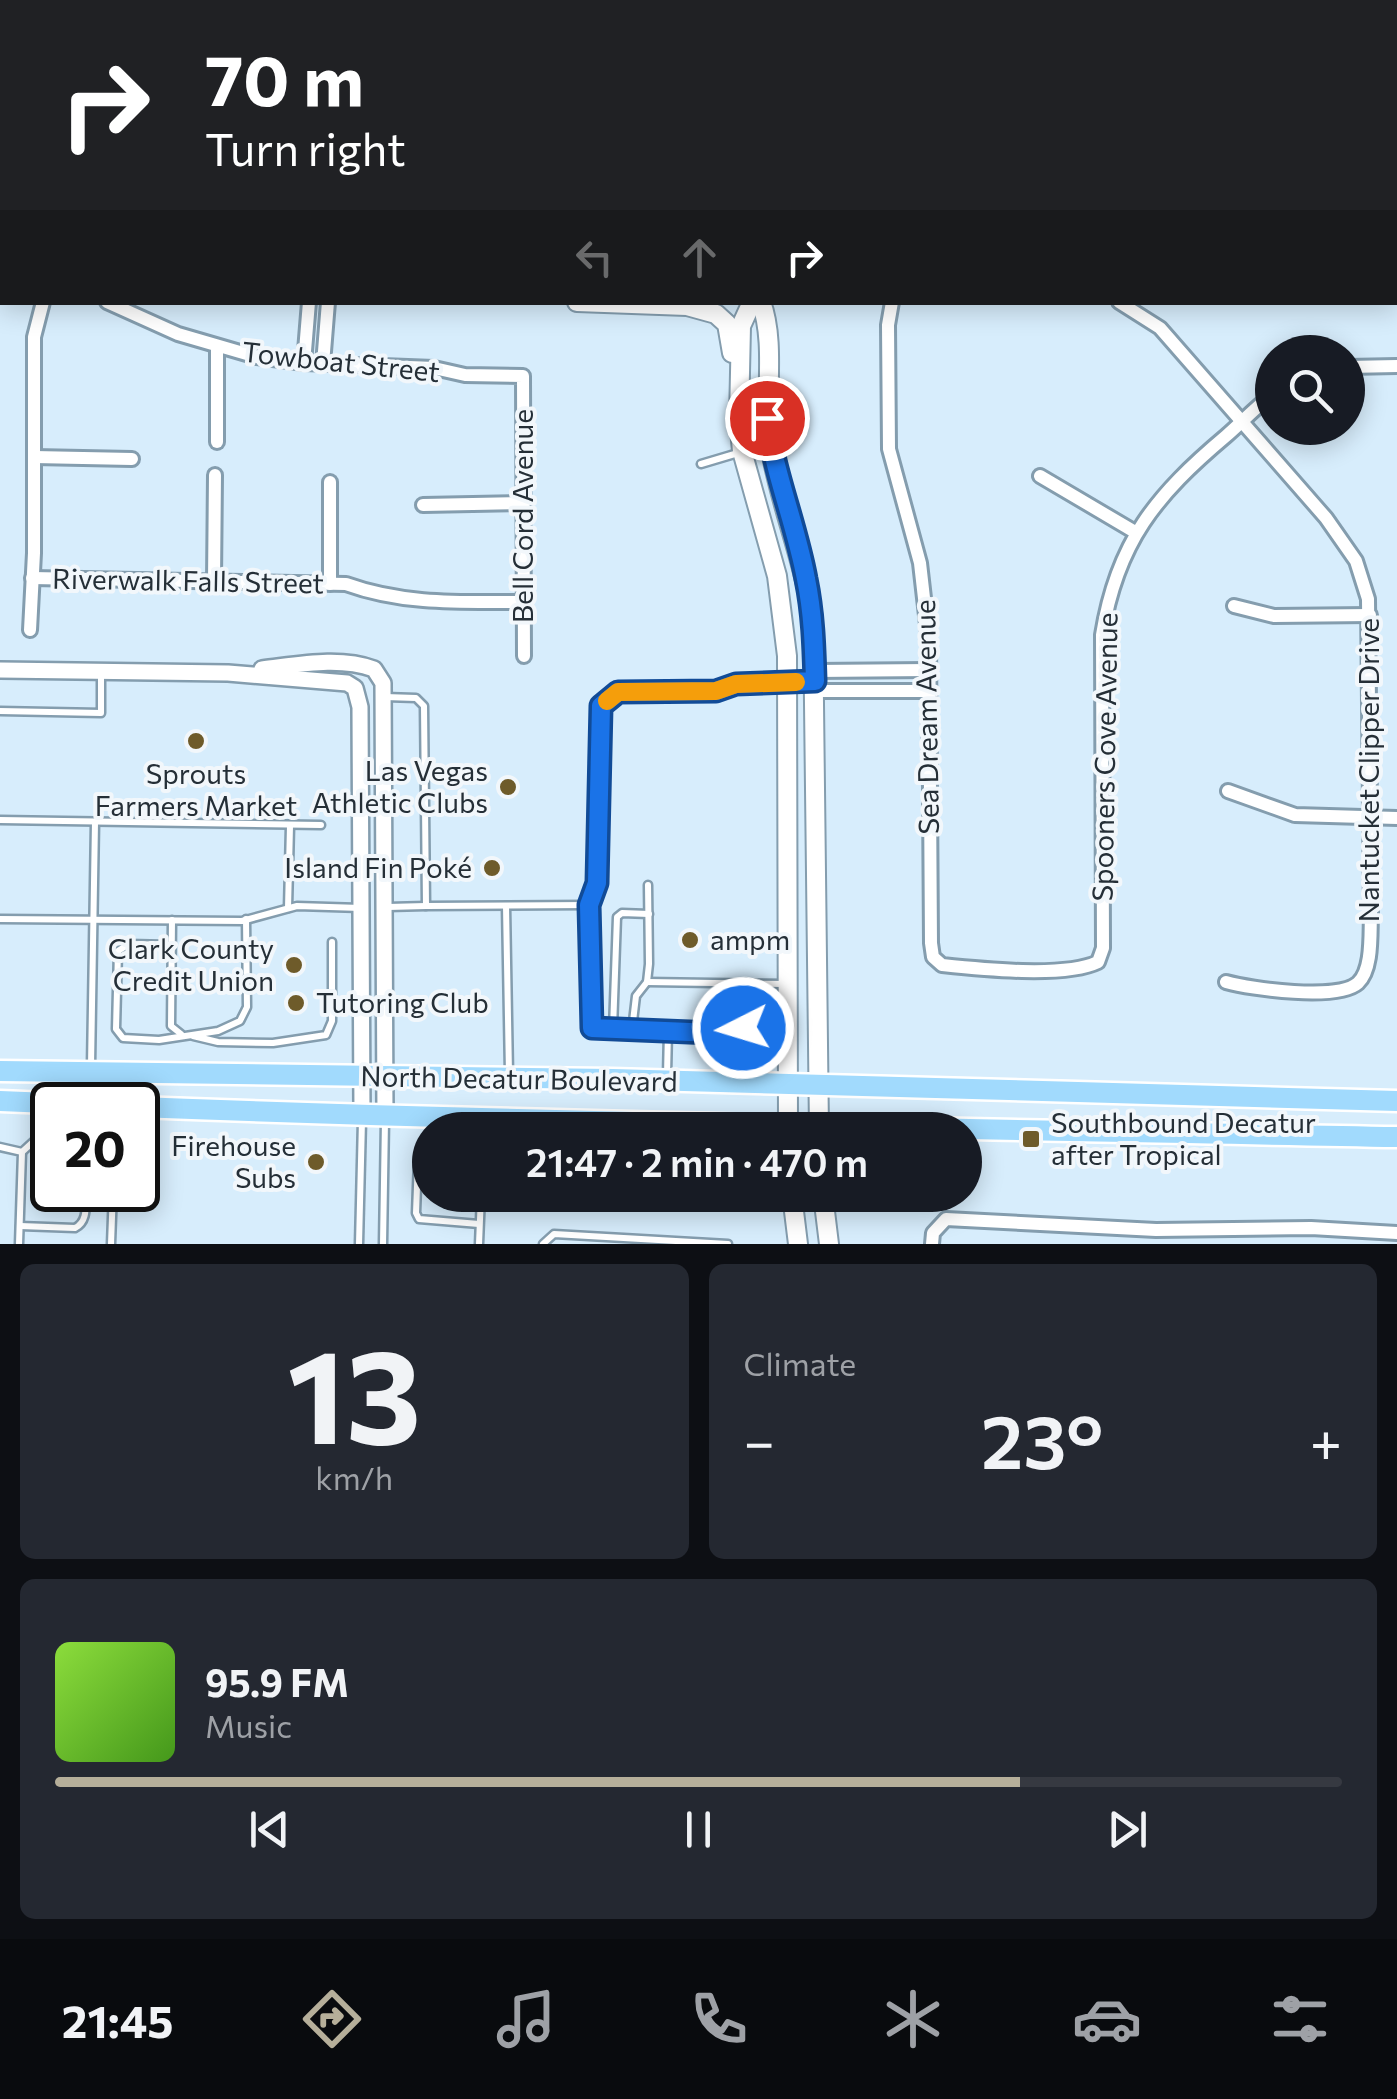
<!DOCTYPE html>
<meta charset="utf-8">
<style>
:root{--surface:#171b24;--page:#242831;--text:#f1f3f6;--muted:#9ea1a6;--line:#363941;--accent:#b6af9a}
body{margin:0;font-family:Commissioner,sans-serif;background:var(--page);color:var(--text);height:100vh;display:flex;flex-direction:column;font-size:38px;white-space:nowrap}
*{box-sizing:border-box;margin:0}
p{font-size:32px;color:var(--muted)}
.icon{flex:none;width:55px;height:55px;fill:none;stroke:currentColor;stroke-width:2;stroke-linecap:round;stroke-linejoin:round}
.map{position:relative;height:1244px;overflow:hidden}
.side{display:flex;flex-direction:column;gap:20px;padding:20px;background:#0d0f14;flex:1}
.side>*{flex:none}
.hud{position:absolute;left:0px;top:0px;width:1398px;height:305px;box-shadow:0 5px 25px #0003;background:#202124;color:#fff;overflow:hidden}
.tools{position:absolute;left:1255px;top:335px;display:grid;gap:20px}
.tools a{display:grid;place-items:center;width:110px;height:110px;border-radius:50%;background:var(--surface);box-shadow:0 5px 25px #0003;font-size:50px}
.speed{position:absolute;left:30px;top:1082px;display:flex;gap:20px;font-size:50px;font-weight:700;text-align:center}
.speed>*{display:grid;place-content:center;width:130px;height:130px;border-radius:50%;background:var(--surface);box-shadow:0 5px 25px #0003;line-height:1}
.speed .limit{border:5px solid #111;border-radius:15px;background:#fff;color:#111}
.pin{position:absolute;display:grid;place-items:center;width:85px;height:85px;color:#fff;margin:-42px;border:5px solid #fff;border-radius:50%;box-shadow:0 2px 10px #0007}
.me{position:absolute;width:110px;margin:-55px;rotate:265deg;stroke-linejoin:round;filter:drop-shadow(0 0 8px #0008)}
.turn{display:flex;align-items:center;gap:35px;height:210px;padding:0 40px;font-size:45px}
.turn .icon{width:130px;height:130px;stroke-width:2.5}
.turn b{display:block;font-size:70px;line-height:85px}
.lanes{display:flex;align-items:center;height:95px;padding:0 40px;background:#0003;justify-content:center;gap:50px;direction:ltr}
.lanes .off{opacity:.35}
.big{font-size:75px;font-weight:600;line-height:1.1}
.side .widget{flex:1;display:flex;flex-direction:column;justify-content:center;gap:15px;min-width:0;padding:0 35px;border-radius:15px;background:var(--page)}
.side .dial{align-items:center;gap:0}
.dial b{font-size:130px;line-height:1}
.song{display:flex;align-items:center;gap:30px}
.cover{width:120px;height:120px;border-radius:15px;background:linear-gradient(135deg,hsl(90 70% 55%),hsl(100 70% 35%))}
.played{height:10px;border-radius:5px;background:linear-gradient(90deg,var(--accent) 75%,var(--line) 75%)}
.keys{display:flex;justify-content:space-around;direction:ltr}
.heat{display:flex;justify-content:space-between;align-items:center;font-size:55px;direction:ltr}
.side .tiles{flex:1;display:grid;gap:20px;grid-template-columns:1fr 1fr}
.widget:last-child{grid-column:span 2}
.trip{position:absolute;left:412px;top:1112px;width:570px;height:100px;border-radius:50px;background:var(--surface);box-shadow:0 5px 25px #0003;font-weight:600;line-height:100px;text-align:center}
.dock{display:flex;height:160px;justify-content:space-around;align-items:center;background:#090b0e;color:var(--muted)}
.dock .icon{width:70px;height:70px}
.dock .on{color:var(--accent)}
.dock b{font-size:45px;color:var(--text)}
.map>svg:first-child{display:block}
</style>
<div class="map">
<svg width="1397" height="1244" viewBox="0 0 1397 1244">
<rect width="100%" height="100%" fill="#d7edfc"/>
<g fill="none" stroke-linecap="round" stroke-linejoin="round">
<g stroke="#849dae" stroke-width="11">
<g id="service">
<path d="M 701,464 L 738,453"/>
<path d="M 385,697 L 416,698 L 424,706 L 426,906 L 589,905"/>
<path d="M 0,711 L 101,713 L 101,672"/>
<path d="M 0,820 L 321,825"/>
<path d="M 506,906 L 509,1074"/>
<path d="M 388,907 L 426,906"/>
<path d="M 288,908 L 290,826"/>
<path d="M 0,919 L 242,921 L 297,906 L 361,908"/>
<path d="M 172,920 L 171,1026 L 181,1034"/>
<path d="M 172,945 L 129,944 L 118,951 L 116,1029 L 123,1038 L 159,1040 L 218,1031 L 240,1021 L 247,1007 L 246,919"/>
<path d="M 647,982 L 787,984"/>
<path d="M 746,983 L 743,1028 L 738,1034 L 592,1028 L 589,905 L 597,883 L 601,705 L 618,692 L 716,691 L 736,684 L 786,682"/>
<path d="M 613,1029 L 617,917 L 622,913 L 649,914"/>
<path d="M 632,1030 L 636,996 L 647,982 L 649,964 L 648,885"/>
<path d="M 193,1036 L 218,1042 L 273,1043 L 326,1035 L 332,1021 L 332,942"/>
<path d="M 91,1066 L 95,822"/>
<path d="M 667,1075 L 668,1031"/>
<path d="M 0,1147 L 22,1152 L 19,1244"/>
<path d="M 430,1150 L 418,1160 L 416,1213 L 419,1219 L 479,1224"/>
<path d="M 22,1152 L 34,1141 L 52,1140"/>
<path d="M 20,1226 L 75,1228 C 89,1221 85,1204 86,1190"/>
<path d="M 111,1244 L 113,1190"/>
<path d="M 359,1244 L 362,1120"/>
<path d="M 383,1244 L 385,1120"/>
<path d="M 479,1244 L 481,1195"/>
<path d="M 543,1244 L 554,1234 L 728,1244"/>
</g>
</g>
<g stroke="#849dae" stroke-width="18">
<g id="minor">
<path d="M 109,0 L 111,2"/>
<path d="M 552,0 L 562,2"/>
<path d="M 867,0 L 870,2"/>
<path d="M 191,2 L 192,0"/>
<path d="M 687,2 L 687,0"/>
<path d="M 844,2 L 844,0"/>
<path d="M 938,2 L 939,0"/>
<path d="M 1256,2 L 1256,0"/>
<path d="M 1395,63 L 1397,63"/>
<path d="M 0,221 L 2,224"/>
<path d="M 1395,254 L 1397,254"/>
<path d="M 107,302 L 178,334 L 257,357 L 304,363 L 434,368 L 465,375 L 523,376 L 524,656"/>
<path d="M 892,302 L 888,325 L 889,449 L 920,563 L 929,642 L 931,943 L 933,957 L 942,965 C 980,969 1065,978 1098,962 L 1103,948 L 1102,635 C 1117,542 1156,495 1226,436 C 1241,423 1256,407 1272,395"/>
<path d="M 1119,302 L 1160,328 L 1326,518 L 1356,561 L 1368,599 L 1371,914 C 1370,933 1373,969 1358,983 C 1338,1001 1251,989 1226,982"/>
<path d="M 304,363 L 309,302"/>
<path d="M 323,364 L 328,302"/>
<path d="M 1348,367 L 1397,366"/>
<path d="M 217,442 L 217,346"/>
<path d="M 34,457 L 132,459"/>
<path d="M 1040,476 L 1135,532"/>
<path d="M 423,505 L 524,503"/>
<path d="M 32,578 L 346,584 C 404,605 462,602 522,602"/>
<path d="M 214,581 L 215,475"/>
<path d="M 330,584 L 330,482"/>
<path d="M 1234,606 L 1274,616 L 1370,615"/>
<path d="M 30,630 L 34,553 L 34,337 L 43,302"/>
<path d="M 815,671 L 929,670"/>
<path d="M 815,691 L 929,691"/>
<path d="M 1228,791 L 1295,815 L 1397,818"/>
<path d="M 932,1244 L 933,1233 L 946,1219 L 1156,1230 L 1311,1228 L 1397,1233"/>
</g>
</g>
<g stroke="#849dae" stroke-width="20">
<g id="tertiary">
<path d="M 262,669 C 297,665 339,656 374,669 L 383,683 L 385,1116"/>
<path d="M 0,670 L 228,673 L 347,683 L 355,688 L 360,707 L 362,1114"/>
</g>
</g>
<g stroke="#849dae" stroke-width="22">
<g id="secondary">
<path d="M 797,2 L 798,0"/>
<path d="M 0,14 L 2,19"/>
<path d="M 0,78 L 2,82"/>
<path d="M 577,302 L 687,306 L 716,314 L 727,324 L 732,353"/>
<path d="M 752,302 L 741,326 L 739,419 L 742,451 L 777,576 L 787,656 L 788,1130"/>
<path d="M 761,302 C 777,345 763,404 771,451 C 781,507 804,561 813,618 L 819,1130"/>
<path d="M 792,1195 L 798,1244"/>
<path d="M 823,1195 L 829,1244"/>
</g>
</g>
<g stroke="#fff" stroke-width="25">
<g id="primary">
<path d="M 0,1071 L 613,1079 L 1397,1101"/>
<path d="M 0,1101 L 98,1105"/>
<path d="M 138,1107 C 557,1123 977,1129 1397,1137"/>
</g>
</g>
<use href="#service" stroke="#fff" stroke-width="6"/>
<use href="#minor" stroke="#fff" stroke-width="12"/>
<use href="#tertiary" stroke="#fff" stroke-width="15"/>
<use href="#secondary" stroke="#fff" stroke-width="18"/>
<use href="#primary" stroke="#a1dafd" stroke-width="20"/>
</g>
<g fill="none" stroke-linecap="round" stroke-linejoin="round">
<g stroke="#114b97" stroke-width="25">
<path id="route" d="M 743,1028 L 738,1034 L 592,1028 L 589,905 L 597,883 L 601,706 L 618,692 L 716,691 L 736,684 L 815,681 C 814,646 813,613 806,579 C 796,524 774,474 767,418"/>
</g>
<use href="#route" stroke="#1a73e8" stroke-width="18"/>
<path stroke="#f59e0b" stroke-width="18" d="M 607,701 L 618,692 L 716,691 L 736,684 L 796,682"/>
</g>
<g fill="#6e5b2a" stroke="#f2f7fb" stroke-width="4">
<circle cx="196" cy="741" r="10"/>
<circle cx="508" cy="787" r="10"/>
<circle cx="492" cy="868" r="10"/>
<circle cx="690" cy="940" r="10"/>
<circle cx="294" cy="965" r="10"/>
<circle cx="296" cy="1003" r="10"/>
<rect x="1021" y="1129" width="20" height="20" rx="5"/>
<circle cx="316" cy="1162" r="10"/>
</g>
<g text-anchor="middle" stroke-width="8" stroke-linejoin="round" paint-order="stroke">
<g font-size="28" fill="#252f37" stroke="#f2f7fb">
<text transform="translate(341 362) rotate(6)" y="10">Towboat Street</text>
<text transform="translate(523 516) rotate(-90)" y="10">Bell Cord Avenue</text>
<text transform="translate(188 581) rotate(1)" y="10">Riverwalk Falls Street</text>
<text transform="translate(927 717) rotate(-91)" y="10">Sea Dream Avenue</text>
<text transform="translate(1105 757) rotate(-89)" y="10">Spooners Cove Avenue</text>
<text transform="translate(1369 770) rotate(-90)" y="10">Nantucket Clipper Drive</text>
<text transform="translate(519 1079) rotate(1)" y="10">North Decatur Boulevard</text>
</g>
<g font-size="28" fill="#252f37" stroke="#f2f7fb" text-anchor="end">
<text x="488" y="781">Las Vegas<tspan x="488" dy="32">Athletic Clubs</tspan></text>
<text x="196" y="784" text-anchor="middle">Sprouts<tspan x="196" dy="32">Farmers Market</tspan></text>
<text x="472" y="878">Island Fin Poké</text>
<text x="710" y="950" text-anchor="start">ampm</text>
<text x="274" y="959">Clark County<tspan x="274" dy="32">Credit Union</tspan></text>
<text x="316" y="1013" text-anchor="start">Tutoring Club</text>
<text x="1051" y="1133" text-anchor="start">Southbound Decatur<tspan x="1051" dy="32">after Tropical</tspan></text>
<text x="296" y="1156">Firehouse<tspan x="296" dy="32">Subs</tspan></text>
</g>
</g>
</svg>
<div class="tools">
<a><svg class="icon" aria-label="search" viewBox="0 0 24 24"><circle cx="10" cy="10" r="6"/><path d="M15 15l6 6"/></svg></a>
</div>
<div class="speed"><div class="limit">20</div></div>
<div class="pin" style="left:767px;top:418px;background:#d93025"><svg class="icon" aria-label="arrive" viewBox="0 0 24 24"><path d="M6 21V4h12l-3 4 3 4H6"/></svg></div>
<svg class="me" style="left:743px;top:1028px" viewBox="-20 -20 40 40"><circle r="17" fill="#1a73e8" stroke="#fff" stroke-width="3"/><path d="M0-11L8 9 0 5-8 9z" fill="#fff"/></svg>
<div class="trip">21:47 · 2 min · 470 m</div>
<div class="hud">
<div class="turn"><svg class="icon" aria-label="right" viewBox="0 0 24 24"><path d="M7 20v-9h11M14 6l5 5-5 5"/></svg><div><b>70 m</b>Turn right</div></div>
<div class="lanes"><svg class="icon off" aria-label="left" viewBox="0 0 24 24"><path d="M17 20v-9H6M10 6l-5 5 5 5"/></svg><svg class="icon off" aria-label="ahead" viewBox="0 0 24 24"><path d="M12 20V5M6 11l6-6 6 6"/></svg><svg class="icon" aria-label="right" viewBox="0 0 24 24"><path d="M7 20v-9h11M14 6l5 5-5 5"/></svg></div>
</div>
</div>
<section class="side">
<div class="tiles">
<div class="widget dial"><b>13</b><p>km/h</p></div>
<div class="widget"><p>Climate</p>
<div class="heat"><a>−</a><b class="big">23°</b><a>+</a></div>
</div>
<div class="widget">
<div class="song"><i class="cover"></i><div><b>95.9 FM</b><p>Music</p></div></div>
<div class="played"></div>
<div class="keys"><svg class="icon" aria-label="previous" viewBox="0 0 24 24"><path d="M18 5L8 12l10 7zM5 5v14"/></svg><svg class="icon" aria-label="pause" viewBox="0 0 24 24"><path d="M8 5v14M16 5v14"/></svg><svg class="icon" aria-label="next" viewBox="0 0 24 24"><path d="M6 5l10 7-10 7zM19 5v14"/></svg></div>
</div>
</div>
</section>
<nav class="dock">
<b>21:45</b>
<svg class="icon on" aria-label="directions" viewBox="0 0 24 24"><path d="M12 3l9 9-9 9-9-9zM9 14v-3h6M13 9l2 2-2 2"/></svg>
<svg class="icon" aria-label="music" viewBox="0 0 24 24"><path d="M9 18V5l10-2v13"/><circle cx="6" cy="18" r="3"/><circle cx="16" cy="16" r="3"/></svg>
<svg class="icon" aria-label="phone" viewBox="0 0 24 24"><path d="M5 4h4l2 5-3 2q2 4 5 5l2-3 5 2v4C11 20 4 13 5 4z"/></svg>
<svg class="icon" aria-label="climate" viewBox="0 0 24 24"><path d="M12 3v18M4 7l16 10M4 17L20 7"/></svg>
<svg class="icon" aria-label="car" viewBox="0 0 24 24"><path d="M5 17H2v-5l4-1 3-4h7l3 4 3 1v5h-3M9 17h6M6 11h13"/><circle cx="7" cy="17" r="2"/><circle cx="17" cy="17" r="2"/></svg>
<svg class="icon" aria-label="filters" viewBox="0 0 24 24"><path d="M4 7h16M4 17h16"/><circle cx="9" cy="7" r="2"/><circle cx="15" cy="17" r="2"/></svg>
</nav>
